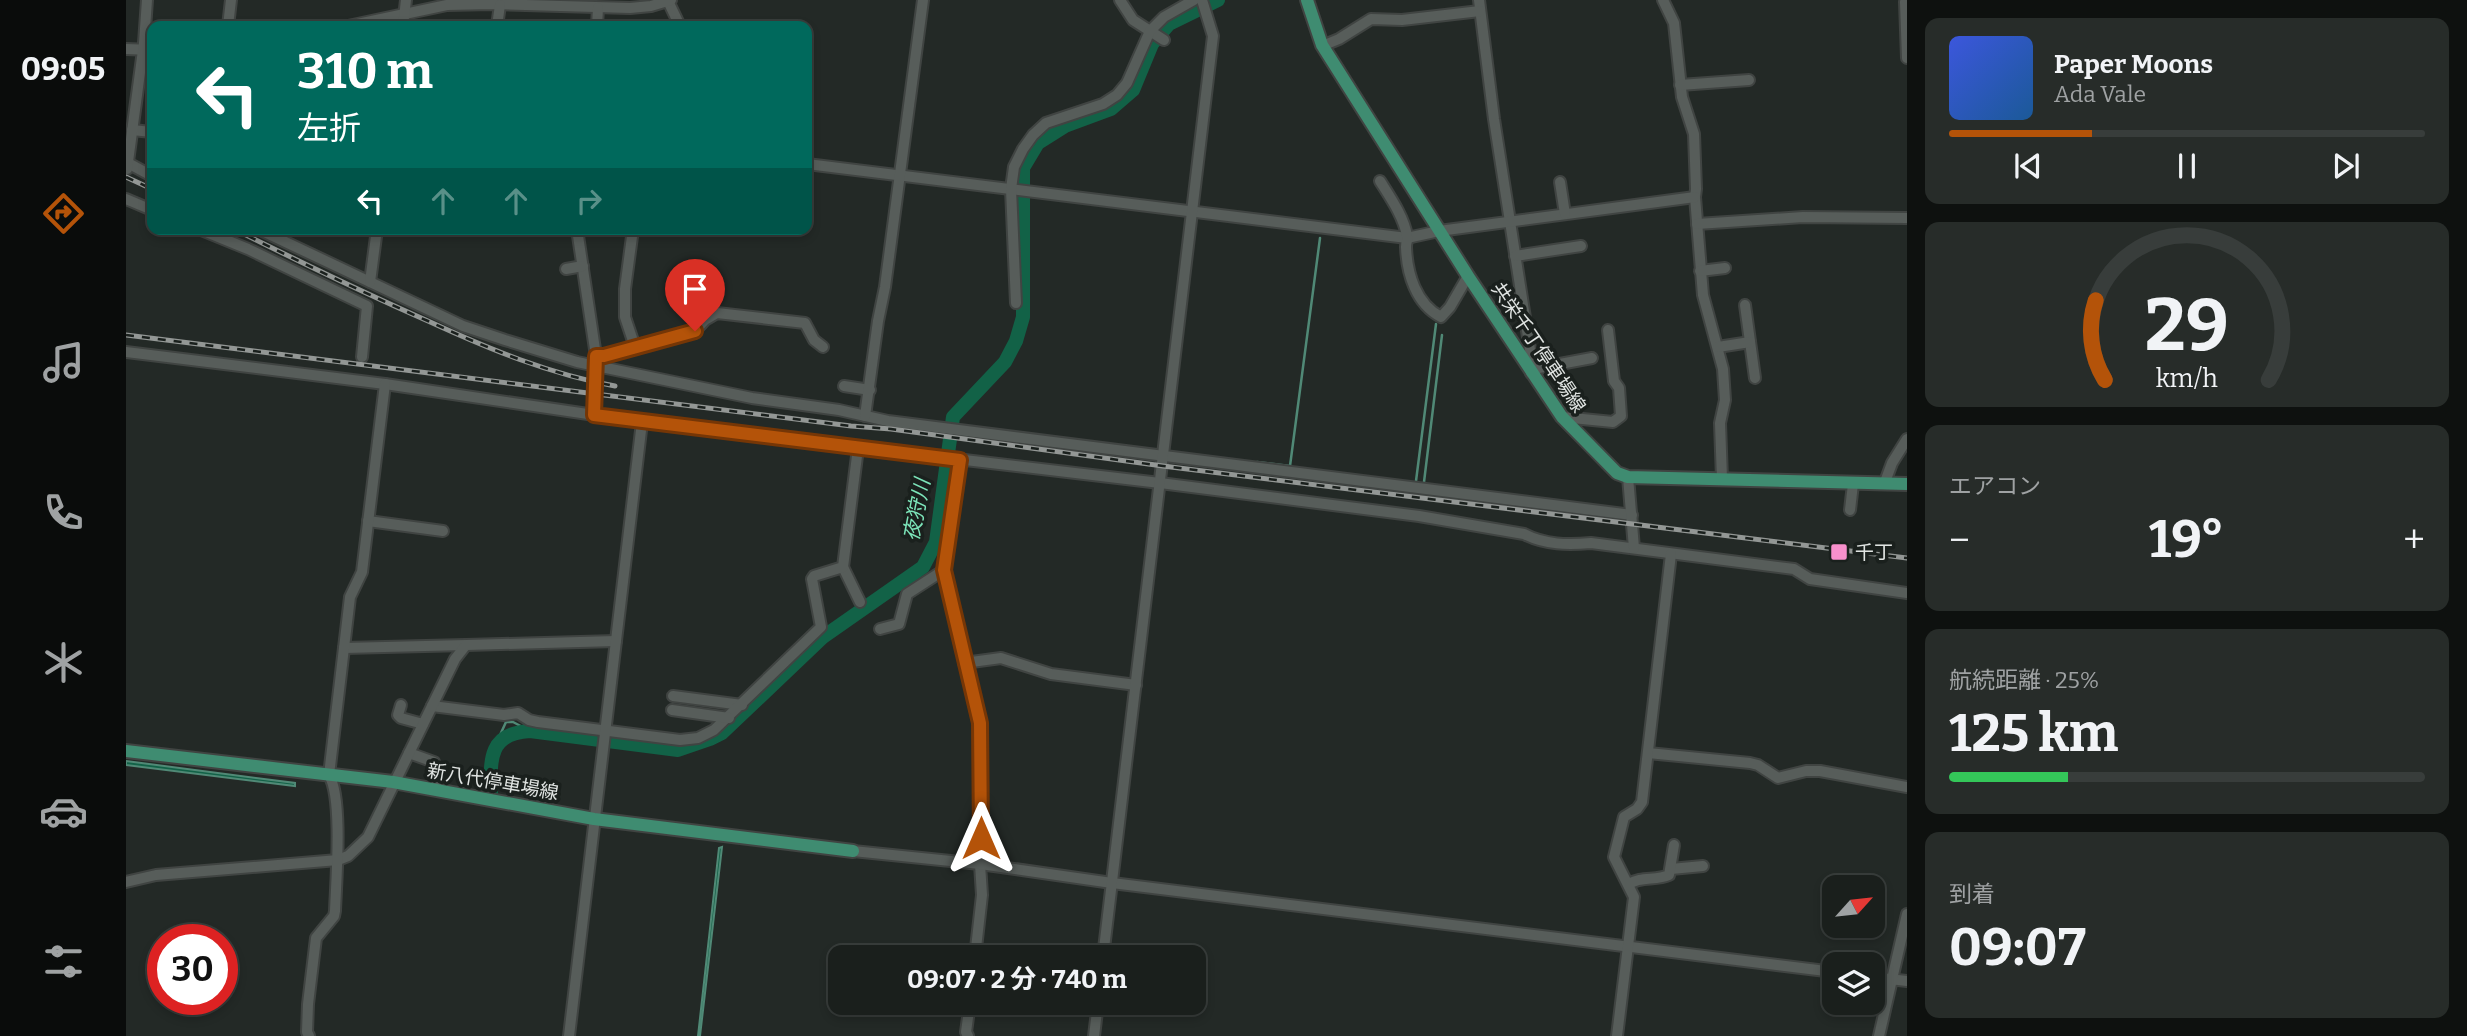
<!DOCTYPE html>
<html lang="ja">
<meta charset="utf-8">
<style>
:root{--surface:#1a1f1c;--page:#272c29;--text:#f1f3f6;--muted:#9fa2a3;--line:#383d3b;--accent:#b45309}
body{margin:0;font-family:Bitter,"Noto Sans JP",serif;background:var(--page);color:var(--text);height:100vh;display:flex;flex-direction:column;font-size:26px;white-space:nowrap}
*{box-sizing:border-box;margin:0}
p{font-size:23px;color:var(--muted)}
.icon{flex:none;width:38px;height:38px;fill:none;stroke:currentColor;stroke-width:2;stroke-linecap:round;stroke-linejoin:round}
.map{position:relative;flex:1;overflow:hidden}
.panel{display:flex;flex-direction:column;gap:18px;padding:18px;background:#0e110f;width:560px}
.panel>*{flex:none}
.guide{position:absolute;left:21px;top:21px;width:665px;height:214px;border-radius:14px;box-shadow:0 4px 10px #0003,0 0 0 2px var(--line);background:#00695c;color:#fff;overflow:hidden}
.needle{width:46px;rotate:63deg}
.fabs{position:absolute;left:1696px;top:875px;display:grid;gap:14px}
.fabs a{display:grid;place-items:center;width:63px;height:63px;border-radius:14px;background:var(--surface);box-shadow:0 4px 10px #0003,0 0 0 2px var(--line);font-size:35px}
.speed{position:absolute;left:21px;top:924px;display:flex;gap:14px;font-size:35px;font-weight:700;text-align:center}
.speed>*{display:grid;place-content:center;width:91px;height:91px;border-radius:50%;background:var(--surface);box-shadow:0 4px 10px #0003,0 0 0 2px var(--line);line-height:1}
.speed .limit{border:10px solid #d22;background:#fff;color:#111}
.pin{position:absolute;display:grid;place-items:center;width:60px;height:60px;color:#fff;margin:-72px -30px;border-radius:50% 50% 50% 0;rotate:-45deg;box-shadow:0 0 7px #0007}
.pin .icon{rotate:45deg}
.me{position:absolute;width:77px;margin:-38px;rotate:0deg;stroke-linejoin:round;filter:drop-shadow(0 0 5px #0008)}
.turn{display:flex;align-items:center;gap:24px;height:147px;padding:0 35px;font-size:32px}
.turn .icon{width:91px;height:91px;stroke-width:2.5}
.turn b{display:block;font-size:49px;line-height:60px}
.lanes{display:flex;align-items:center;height:66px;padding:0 35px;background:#0003;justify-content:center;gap:35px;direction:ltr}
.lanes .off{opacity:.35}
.big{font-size:52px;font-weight:700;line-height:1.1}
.panel .widget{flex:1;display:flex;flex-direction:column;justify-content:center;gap:10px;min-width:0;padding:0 24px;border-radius:14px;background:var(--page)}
.panel .dial{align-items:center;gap:0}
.dial svg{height:182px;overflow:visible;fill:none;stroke:var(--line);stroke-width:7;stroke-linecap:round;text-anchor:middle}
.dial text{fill:var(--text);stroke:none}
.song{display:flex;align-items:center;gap:21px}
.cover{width:84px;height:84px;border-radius:10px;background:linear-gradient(135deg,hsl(230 70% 55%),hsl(210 70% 35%))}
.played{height:7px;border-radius:4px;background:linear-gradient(90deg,var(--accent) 30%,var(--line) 30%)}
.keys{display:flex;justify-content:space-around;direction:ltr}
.heat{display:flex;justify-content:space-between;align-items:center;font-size:38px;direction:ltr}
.charge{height:10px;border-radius:5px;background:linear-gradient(90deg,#34c759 25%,var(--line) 0)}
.trip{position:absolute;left:702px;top:945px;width:378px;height:70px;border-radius:14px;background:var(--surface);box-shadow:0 4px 10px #0003,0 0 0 2px var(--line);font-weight:700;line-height:70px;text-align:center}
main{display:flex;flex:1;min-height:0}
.tabs{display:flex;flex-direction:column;width:126px;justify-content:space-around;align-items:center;background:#0a0c0b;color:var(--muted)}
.tabs .icon{width:49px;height:49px}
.tabs .current{color:var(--accent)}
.tabs b{font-size:32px;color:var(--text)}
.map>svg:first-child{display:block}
</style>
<main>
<nav class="tabs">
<b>09:05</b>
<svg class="icon current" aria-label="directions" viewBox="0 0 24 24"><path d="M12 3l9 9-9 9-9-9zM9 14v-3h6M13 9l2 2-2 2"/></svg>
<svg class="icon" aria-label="music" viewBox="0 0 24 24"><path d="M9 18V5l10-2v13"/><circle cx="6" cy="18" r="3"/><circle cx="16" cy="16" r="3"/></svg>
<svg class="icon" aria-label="phone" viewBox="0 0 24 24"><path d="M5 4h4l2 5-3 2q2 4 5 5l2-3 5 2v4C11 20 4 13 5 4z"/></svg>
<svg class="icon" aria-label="climate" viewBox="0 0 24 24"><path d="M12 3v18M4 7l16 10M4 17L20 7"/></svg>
<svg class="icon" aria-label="car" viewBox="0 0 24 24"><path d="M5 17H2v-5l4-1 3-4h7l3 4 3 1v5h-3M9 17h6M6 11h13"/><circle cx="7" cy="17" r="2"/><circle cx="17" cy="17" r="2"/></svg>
<svg class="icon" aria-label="filters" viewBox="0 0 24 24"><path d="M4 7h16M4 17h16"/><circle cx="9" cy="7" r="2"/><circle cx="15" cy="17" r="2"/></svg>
</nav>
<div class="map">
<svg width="1781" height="1036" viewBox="0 0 1781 1036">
<rect width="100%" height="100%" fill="#232926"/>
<g fill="#126247" stroke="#508976" stroke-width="2">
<path d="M 0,761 L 169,783 L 169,786 L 0,765 Z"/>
<path d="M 596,847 L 574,1036 L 572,1036 L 593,848 Z"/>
</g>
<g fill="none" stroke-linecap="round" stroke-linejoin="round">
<g stroke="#508976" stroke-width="2.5">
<path d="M 1131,462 L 1164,466 L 1194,238"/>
<path d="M 1290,481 L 1310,324"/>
<path d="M 1298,482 L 1316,335"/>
<path d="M 369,746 L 380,722 L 387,722 L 404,731"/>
</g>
<path stroke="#126247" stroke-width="14" d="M 365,793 C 364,759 363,733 404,731 L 552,750 L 584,739 L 596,733 L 697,637 L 797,567 L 810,542 L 827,417 L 879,362 L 890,341 L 897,317 L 897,168 L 912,143 L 939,126 L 985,109 L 1007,90 L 1026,44 L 1043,24 L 1092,0"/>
<g stroke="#404442" stroke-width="14">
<g id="minor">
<path d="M 994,0 L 1007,20 L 1038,40"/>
<path d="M 1353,0 L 1368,119 L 1407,369 L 1405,373"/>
<path d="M 1537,0 L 1548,23 L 1556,97 L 1568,134 L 1570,189 L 1569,197 L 1577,295 L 1597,369 L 1599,400 L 1594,423 L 1596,479"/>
<path d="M 542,1 L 554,26"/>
<path d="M 1779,2 L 1781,58"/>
<path d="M 102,26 L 105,0"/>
<path d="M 222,26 L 321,5 L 366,4 L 504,8 L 525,6 L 545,0"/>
<path d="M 277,26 L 280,0"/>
<path d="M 371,26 L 374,5"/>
<path d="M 471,26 L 472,8"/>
<path d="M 1196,46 L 1213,39 L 1245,19 L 1276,20 L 1354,11"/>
<path d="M 0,49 L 26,50"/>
<path d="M 1554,85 L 1623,80"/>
<path d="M 6,130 L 26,132"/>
<path d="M 0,162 L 26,176"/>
<path d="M 681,164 L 1281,238 L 1313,231 L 1569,197"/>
<path d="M 1,169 L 18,43 L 21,0"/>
<path d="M 1254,181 C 1264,197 1278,217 1281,236 C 1282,242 1280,240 1280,247 C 1281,274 1290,304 1315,317 L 1324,307 L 1342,276"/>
<path d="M 1434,182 L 1439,214"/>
<path d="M 0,199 L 26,210"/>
<path d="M 1571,224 L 1677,217 L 1781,218"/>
<path d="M 73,229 L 122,249 L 241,306 L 236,357"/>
<path d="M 132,229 L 337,326 L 379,340 L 451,362 L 626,398 L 713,410 L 762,421 L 1506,515"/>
<path d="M 451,229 L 470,356 L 468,415"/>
<path d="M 507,229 L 499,289 L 499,317 L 509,347"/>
<path d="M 1389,256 L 1455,246"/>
<path d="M 440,269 L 457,266"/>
<path d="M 1574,271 L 1599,268"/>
<path d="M 244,282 L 251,229"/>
<path d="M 890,303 L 885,189 L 888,167 L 897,149 L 907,135 L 920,123 L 977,104 L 991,95 L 1001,83 L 1024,31 L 1038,17 L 1068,0"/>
<path d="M 1619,305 L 1629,378"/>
<path d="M 1592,347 L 1624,342"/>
<path d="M 0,352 L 259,384 L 516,422 L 1034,483 L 1293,516 L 1398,534 C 1419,545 1442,545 1465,543 L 1668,569 L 1684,579 L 1781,593"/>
<path d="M 470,356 L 478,356 L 569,331 L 579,320 L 591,313 L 679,323 L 688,340 L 697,347"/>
<path d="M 1407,369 L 1466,358"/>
<path d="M 718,386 L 744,390"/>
<path d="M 739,416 L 752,321 L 759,287 L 797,0"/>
<path d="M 1436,417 L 1487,422 L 1495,416 L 1493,388 L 1488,381 L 1482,330"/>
<path d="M 834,460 L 818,570 L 855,734 L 854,864 L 856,895 L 849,957"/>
<path d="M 1502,477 L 1508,548"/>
<path d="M 1759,482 L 1766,463 L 1781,439"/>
<path d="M 1724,510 L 1727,484"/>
<path d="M 242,521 L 317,531"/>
<path d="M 717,567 L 734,602"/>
<path d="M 754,629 L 773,624 L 781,594 L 818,570"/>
<path d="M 218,648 L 340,645"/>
<path d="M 838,663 L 875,658 L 925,674 L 1010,685"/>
<path d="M 547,696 L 616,705"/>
<path d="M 275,705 L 272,715 L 275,718 L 297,724"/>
<path d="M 306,706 L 378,715 L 392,713 L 403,720 L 412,722 L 554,740 L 572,738 L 588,730 L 695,627 L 686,579 L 688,576 L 717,567 L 732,448"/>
<path d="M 546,710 L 603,718"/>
<path d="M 283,753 L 308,762 L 311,780 L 309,790"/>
<path d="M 1522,753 L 1624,763 L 1632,765 L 1652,778 L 1680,771 L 1694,771 L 1781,787"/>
<path d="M 727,851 L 854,864 L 986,883 L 1708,972"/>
<path d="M 1545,869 L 1577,866"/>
<path d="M 0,882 L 30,875 L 212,860 L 222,856 L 242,837 L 329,659 L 340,645 L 490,641"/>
<path d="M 1503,884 C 1515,876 1530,881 1543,875 L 1548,845"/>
<path d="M 977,957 L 1087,36 L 1076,0"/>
<path d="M 1746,977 L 1781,981"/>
<path d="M 183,1036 L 181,1032 L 182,1004 L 190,938 L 208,916 L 209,911 C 210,882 217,798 203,775 L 224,597 L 236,572 L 259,384"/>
<path d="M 443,1036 L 516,422"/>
<path d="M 842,1036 L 840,1032 L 844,1003"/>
<path d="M 968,1036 L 972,1003"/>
<path d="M 1491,1036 L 1508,897 L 1488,857 L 1498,817 L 1511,809 L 1516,802 L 1545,554"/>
<path d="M 1753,1036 L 1781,914"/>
</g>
</g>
<g stroke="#404442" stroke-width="16">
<g id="major">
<path d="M 1181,0 L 1196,45 L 1342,276 L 1436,417 L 1491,473 L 1502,477 L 1781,484"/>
<path d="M 0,751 L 267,782 L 468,819 L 727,851"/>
</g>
</g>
<use href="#minor" stroke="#575d5a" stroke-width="10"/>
<use href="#major" stroke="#3f8c71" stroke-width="12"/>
<g stroke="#939795" stroke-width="5">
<g id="rail">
<path d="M 0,177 L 26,189"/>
<path d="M 108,229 C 172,261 236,292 302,321 C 363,349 423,374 489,386"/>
<path d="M 0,335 L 725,426 L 765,429 L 1037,466 L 1781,558"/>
</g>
</g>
<use href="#rail" stroke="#1a201d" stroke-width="2.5" stroke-dasharray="8" stroke-linecap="butt"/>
</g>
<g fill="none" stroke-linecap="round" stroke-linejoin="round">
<g stroke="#753606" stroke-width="18">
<path id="route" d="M 569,331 L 478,356 L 470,356 L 468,415 L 834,460 L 818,570 L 854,723 L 855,838"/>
</g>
<use href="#route" stroke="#b45309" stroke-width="12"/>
</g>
<rect fill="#f890cc" stroke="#1a201d" stroke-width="2.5" x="1704" y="543" width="18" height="18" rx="3.5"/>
<g text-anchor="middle" stroke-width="7" stroke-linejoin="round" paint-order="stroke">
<g font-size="19" fill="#e0e4e2" stroke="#1a201d">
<text transform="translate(1413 347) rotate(56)" y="7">共栄千丁停車場線</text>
<text transform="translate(367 781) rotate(10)" y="7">新八代停車場線</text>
</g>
<g font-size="19" fill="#e0e4e2" stroke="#1a201d" text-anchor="start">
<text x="1729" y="559">千丁</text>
</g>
<g font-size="21" font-style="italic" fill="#7ce4b9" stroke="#1a201d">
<text transform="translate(791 510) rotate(-79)" y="7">夜狩川</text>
</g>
</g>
</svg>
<div class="fabs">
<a><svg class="needle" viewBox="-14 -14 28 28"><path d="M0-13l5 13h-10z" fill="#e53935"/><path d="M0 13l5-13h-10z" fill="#9fa2a3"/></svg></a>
<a><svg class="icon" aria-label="layers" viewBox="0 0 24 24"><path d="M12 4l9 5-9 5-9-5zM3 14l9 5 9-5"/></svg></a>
</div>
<div class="speed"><div class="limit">30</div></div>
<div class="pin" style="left:569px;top:331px;background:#d93025"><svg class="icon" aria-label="arrive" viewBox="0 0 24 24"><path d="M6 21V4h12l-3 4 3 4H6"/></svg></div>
<svg class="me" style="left:855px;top:838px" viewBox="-20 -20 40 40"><path d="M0-17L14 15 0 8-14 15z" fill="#b45309" stroke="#fff" stroke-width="4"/></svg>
<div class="trip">09:07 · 2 分 · 740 m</div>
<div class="guide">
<div class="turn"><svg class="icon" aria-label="left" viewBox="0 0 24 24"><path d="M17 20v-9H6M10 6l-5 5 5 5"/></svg><div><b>310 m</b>左折</div></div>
<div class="lanes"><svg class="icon" aria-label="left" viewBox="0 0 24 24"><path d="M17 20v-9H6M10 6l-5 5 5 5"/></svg><svg class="icon off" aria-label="ahead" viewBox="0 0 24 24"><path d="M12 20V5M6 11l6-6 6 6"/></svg><svg class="icon off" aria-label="ahead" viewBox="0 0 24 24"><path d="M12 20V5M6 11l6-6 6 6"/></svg><svg class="icon off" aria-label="right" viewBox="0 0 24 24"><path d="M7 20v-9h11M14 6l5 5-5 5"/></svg></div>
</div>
</div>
<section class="panel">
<div class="widget">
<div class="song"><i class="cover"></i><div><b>Paper Moons</b><p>Ada Vale</p></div></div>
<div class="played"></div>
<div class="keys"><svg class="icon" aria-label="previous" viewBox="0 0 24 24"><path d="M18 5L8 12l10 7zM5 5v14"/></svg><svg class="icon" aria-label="pause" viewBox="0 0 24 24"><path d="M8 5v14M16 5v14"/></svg><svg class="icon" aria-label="next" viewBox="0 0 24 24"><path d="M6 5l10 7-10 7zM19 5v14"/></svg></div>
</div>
<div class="widget dial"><svg viewBox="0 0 100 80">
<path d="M14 69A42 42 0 1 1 86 69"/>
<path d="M14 69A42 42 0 0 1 10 34" stroke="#b45309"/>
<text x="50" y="56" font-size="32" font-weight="700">29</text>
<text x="50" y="72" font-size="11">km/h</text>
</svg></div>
<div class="widget"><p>エアコン</p>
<div class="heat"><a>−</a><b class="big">19°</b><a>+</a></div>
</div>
<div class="widget"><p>航続距離 · 25%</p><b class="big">125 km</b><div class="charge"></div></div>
<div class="widget"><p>到着</p><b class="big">09:07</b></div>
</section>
</main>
